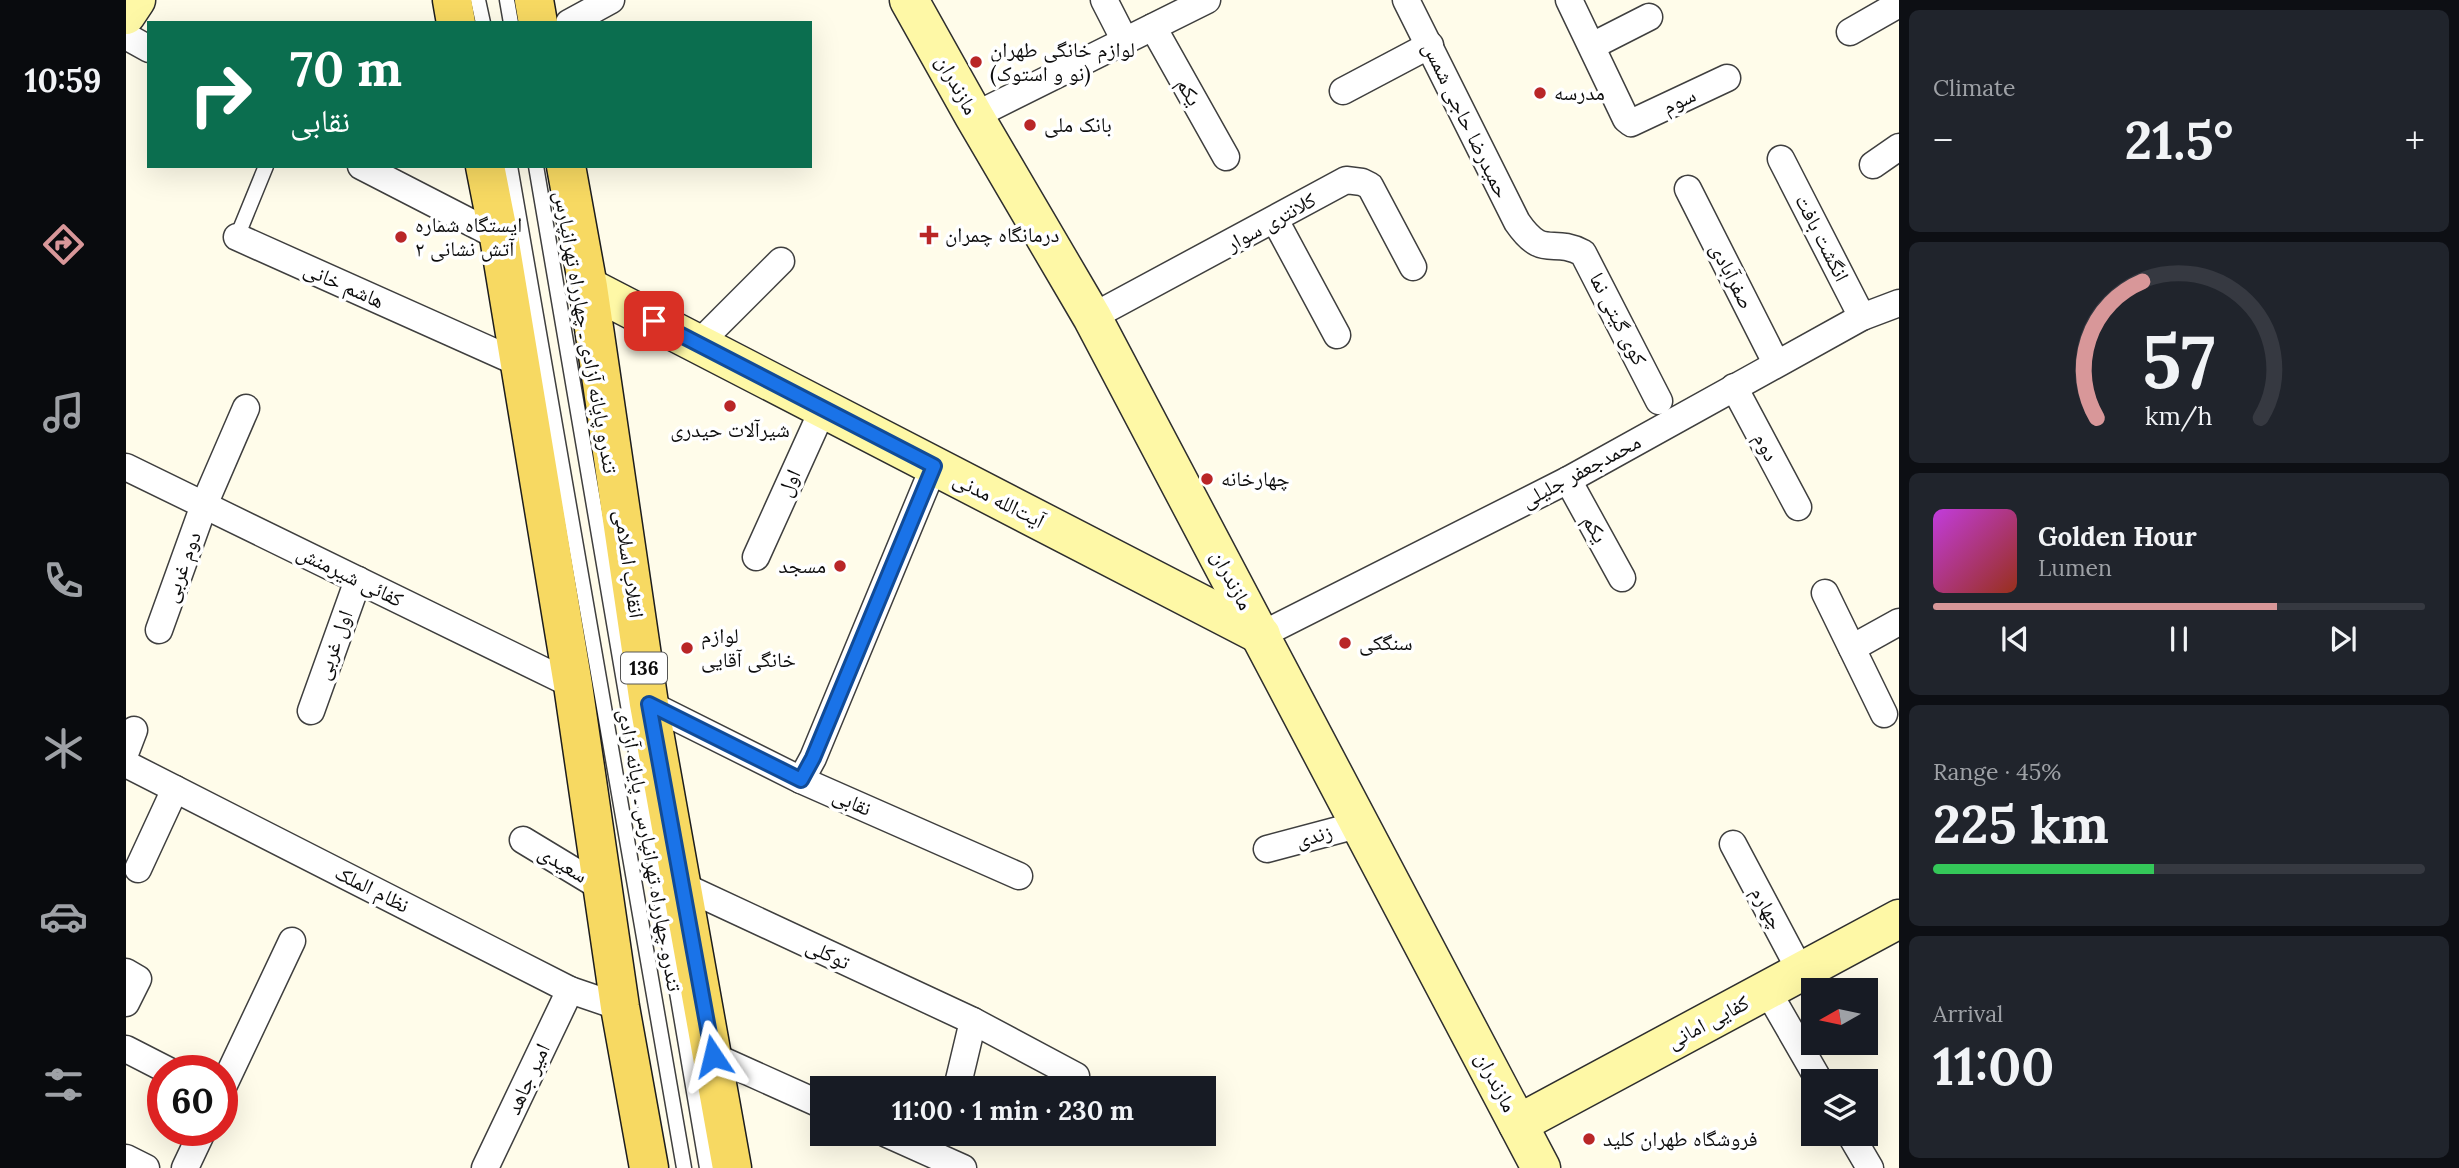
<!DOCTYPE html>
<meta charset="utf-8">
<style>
:root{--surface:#171b24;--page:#20242c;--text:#f1f3f6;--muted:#9ea1a6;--line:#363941;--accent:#d89799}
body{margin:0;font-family:Lora,"Noto Naskh Arabic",serif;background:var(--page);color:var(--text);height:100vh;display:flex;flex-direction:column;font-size:26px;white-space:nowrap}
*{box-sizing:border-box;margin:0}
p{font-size:23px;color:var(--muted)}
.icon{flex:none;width:38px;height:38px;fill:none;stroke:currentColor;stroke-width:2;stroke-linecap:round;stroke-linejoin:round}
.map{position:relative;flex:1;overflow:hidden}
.side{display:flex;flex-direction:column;gap:10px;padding:10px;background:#0d0f14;width:560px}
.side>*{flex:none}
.top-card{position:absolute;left:21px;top:21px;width:665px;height:147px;border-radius:0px;box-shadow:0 7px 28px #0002;background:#0b6e4f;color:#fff;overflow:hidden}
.needle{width:46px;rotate:261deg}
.buttons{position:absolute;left:1675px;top:978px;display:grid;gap:14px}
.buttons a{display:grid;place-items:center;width:77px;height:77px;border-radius:0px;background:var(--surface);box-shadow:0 7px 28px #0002;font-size:35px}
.speed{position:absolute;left:21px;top:1055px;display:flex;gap:14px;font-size:35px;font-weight:700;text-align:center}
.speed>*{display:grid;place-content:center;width:91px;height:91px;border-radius:50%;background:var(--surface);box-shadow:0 7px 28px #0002;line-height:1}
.speed .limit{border:10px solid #d22;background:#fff;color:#111}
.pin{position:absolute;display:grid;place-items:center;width:60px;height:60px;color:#fff;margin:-30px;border-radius:14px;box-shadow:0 4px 10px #0006}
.me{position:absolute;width:77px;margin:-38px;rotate:350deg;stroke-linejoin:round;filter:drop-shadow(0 0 5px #0008)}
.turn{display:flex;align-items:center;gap:24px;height:147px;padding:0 28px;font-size:32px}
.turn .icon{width:91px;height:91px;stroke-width:2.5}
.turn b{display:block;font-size:49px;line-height:60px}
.big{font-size:52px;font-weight:700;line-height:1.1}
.side .tile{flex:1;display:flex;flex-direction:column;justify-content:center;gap:10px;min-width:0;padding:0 24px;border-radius:10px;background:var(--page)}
.side .dial{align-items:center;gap:0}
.dial svg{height:182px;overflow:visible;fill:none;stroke:var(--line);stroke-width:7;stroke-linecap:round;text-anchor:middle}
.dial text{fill:var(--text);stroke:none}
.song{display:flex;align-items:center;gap:21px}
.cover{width:84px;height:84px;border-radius:10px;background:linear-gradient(135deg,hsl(290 70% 55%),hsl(10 70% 35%))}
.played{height:7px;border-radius:4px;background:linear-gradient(90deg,var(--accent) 70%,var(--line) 70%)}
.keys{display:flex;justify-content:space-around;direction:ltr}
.heat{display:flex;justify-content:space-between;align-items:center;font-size:38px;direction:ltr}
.charge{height:10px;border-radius:5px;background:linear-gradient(90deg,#34c759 45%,var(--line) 0)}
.trip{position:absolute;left:684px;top:1076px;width:406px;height:70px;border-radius:0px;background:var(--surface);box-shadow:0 7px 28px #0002;font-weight:700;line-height:70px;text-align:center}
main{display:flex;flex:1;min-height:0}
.tab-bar{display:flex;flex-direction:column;width:126px;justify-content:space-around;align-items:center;background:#090b0e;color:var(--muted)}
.tab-bar .icon{width:49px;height:49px}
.tab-bar .current{color:var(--accent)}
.tab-bar b{font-size:32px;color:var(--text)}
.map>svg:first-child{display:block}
</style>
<main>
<nav class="tab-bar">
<b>10:59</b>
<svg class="icon current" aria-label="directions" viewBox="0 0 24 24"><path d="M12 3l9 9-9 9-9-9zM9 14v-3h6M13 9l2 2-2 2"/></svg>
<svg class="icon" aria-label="music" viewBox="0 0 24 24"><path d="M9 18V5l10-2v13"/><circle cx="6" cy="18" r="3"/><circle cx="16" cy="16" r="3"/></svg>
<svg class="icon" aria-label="phone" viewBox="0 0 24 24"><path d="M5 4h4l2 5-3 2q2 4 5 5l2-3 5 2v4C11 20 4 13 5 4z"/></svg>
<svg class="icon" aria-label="climate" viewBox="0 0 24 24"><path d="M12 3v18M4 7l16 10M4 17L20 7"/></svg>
<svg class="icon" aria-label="car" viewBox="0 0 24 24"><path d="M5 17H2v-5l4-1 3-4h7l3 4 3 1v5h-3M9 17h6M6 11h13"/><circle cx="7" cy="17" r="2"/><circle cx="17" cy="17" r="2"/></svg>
<svg class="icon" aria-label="filters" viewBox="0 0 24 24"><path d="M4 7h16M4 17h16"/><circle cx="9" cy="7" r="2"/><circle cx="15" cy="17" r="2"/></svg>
</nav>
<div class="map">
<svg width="1773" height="1168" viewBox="0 0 1773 1168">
<rect width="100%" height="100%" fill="#fffcea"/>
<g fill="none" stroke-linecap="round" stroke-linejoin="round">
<g stroke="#3f3f3f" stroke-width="17">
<g id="lane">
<path d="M 352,0 L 357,23"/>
<path d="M 381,0 L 385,23"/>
<path d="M 384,166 L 558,1168"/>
<path d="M 410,166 L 581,1168"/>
<path d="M 111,237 L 140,166"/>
</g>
</g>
<g stroke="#3f3f3f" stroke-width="29">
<g id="street">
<path d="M 978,0 L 999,41"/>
<path d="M 1280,0 L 1391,222 C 1418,261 1425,236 1457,253 L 1533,401"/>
<path d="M 1443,0 L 1500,119 L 1505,123 L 1601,78"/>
<path d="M 443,23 L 485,0"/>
<path d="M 1027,27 L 1100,157"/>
<path d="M 1724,32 L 1773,4"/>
<path d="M 0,36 L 23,49"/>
<path d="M 1466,46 L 1523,17"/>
<path d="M 1217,91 L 1304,45"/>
<path d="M 848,116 L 1081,0"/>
<path d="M 1655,159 L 1736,317"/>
<path d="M 1747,165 L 1773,147"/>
<path d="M 235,166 L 373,237"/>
<path d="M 1562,189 L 1650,363"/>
<path d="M 1149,220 L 1211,335"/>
<path d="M 111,237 L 395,364"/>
<path d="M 966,317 L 1220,180 L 1236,182 L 1244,186 L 1287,267"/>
<path d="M 572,344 L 655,261"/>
<path d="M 1608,387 L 1672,507"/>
<path d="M 0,467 L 447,685"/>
<path d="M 1442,480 L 1496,578"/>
<path d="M 630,557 L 697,409"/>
<path d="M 1699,593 L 1758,714"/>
<path d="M 33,630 L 78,505 L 120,408"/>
<path d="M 1135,635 L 1442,480 L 1736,317 L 1773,303"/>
<path d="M 1726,648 L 1773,622"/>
<path d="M 523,704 L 675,780 L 893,876"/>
<path d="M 185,711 L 232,580"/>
<path d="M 0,751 L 8,730"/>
<path d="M 0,764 L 444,990 L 494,1007"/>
<path d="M 675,780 L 687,758 L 808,466"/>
<path d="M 397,840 L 478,889"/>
<path d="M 1607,844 L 1675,972"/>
<path d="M 1141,849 L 1235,824"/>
<path d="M 12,869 L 49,789"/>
<path d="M 557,886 L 847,1021 L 831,1088"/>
<path d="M 0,972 L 12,979 L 0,1003"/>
<path d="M 1641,990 L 1694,1082"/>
<path d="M 847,1021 L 950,1076"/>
<path d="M 0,1049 L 43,1071"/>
<path d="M 587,1056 L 696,1105"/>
<path d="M 96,1089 L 166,941"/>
<path d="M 761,1134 L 837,1168"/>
<path d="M 1724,1134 L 1744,1168"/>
<path d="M 0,1158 L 20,1168"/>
<path d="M 59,1168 L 77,1130"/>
<path d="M 359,1168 L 444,990"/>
</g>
</g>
<g stroke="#2e2e2e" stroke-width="41">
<g id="secondary">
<path d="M 783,0 L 848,116 L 966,317 L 1415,1168"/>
<path d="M 0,15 L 10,0"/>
<path d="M 462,287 L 1135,635"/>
<path d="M 1392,1124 L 1773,919"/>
</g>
</g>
<g stroke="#1d1d1d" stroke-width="41">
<g id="primary">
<path d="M 326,0 L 330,23"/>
<path d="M 408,0 L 412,23"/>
<path d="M 359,166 L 373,237 L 447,685 L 494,1007 L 523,1168"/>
<path d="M 440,166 L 462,287 L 523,704 L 606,1168"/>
</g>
</g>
<use href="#lane" stroke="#fff" stroke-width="14"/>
<use href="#street" stroke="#fff" stroke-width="26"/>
<use href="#secondary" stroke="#fef8a6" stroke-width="38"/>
<use href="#primary" stroke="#f7d962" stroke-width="38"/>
</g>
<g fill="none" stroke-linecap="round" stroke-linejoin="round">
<g stroke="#114b97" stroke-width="18">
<path id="route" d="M 528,321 L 808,466 L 687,758 L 675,780 L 523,704 L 587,1056"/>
</g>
<use href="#route" stroke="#1a73e8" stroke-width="12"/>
</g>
<g fill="#b92627" stroke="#fff" stroke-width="2.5">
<circle cx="850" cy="62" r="7"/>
<circle cx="1414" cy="93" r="7"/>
<circle cx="904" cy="125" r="7"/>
<path d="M799.5 224.5h7v7h7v7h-7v7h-7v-7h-7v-7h7z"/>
<circle cx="275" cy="237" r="7"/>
<circle cx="604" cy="406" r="7"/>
<circle cx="1081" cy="479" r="7"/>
<circle cx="714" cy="566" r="7"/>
<circle cx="1219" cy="643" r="7"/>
<circle cx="561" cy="648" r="7"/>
<circle cx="1463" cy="1139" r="7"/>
</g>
<g text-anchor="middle" stroke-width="7" stroke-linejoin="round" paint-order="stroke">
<rect fill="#fff" stroke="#555" stroke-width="2" x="495" y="652.5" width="46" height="31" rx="5"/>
<g font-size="19" font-weight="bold" fill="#0c0c0c">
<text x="518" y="675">136</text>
</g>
<g font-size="21" fill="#0c0c0c" stroke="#fff" text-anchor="start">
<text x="864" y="57">لوازم خانگی طهران<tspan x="864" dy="24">(نو و استوک)</tspan></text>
<text x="1428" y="100">مدرسه</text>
<text x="918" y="132">بانک ملی</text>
<text x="289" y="232">ایستگاه شماره<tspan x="289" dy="24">۲ آتش نشانی</tspan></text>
<text x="819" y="242">درمانگاه چمران</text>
<text x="604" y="437" text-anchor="middle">شیرآلات حیدری</text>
<text x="1095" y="486">چهارخانه</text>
<text x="700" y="573" text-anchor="end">مسجد</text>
<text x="575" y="643">لوازم<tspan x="575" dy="24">خانگی آقایی</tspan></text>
<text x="1233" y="650">سنگکی</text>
<text x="1477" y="1146">فروشگاه طهران کلید</text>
</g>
<g font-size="21" fill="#0c0c0c" stroke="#fff">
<text transform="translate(831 85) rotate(61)" y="7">مازندران</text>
<text transform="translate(1063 92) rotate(61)" y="7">یکم</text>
<text transform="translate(1553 101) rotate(-26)" y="7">سوم</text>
<text transform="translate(1340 120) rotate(64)" y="7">حمیدرضا حاجی شمس</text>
<text transform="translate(1145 222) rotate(-29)" y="7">کلانتری سوار</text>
<text transform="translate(1696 238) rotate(63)" y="7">انگشت بافت</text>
<text transform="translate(1606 276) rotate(63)" y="7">صفرآبادی</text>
<text transform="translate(218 285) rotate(24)" y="7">هاشم خانی</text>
<text transform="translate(1492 319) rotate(63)" y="7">کوی گیتی نما</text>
<text transform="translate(460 332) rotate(80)" y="7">تندرو پایانه آزادی ـ چهارراه تهرانپارس</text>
<text transform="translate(1640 447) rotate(62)" y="7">دوم</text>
<text transform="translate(1455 471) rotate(-28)" y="7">محمدجعفر جلیلی</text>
<text transform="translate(663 483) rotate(-66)" y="7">اول</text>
<text transform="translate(873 500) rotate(27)" y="7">آیت‌الله مدنی</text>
<text transform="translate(1469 529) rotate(61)" y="7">یکم</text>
<text transform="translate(503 564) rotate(82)" y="7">انقلاب اسلامی</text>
<text transform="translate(56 567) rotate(-70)" y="7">دوم غربی</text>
<text transform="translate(224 576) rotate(26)" y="7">کفائی شیرمنش</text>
<text transform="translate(1106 580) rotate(62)" y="7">مازندران</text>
<text transform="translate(208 645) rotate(-70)" y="7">اول غربی</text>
<text transform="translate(726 802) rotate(24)" y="7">نقابی</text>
<text transform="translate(1188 836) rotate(-15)" y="7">زندی</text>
<text transform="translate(524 850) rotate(80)" y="7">تندرو چهارراه تهرانپارس ـ پایانه آزادی</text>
<text transform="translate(437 864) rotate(31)" y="7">سعیدی</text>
<text transform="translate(246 889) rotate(27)" y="7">نظام الملک</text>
<text transform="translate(1641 908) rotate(62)" y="7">چهارم</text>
<text transform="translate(702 954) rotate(25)" y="7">توکلی</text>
<text transform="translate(1582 1022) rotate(-28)" y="7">کفایی امانی</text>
<text transform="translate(402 1079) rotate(-65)" y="7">امیر جاهد</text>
<text transform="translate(1370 1082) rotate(62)" y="7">مازندران</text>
</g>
</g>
</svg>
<div class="buttons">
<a><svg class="needle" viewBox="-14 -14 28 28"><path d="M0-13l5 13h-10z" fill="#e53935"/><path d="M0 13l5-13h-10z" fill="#9ea1a6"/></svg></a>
<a><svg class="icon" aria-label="layers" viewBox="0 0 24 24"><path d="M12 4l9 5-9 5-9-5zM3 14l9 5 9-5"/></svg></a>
</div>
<div class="speed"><div class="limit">60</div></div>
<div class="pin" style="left:528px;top:321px;background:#d93025"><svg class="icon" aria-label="arrive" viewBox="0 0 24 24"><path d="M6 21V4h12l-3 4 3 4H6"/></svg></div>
<svg class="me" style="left:587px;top:1056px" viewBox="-20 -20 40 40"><path d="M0-17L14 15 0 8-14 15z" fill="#1a73e8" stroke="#fff" stroke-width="4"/></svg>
<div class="trip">11:00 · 1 min · 230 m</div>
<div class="top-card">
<div class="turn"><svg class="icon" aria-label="right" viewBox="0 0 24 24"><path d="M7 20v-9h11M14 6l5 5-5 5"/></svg><div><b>70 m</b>نقابی</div></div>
</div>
</div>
<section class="side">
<div class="tile"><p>Climate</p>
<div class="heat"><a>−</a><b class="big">21.5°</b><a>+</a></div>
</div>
<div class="tile dial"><svg viewBox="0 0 100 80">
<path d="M14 69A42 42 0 1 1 86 69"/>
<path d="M14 69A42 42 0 0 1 34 9" stroke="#d89799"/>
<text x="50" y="56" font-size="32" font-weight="700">57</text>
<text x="50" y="72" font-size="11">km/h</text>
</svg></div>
<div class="tile">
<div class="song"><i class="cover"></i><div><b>Golden Hour</b><p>Lumen</p></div></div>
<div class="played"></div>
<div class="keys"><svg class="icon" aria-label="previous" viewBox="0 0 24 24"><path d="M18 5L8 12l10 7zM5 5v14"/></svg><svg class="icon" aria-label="pause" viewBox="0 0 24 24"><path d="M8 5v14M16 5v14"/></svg><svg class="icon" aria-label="next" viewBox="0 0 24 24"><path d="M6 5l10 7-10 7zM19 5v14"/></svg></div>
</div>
<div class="tile"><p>Range · 45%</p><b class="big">225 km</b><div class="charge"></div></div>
<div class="tile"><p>Arrival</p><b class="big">11:00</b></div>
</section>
</main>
